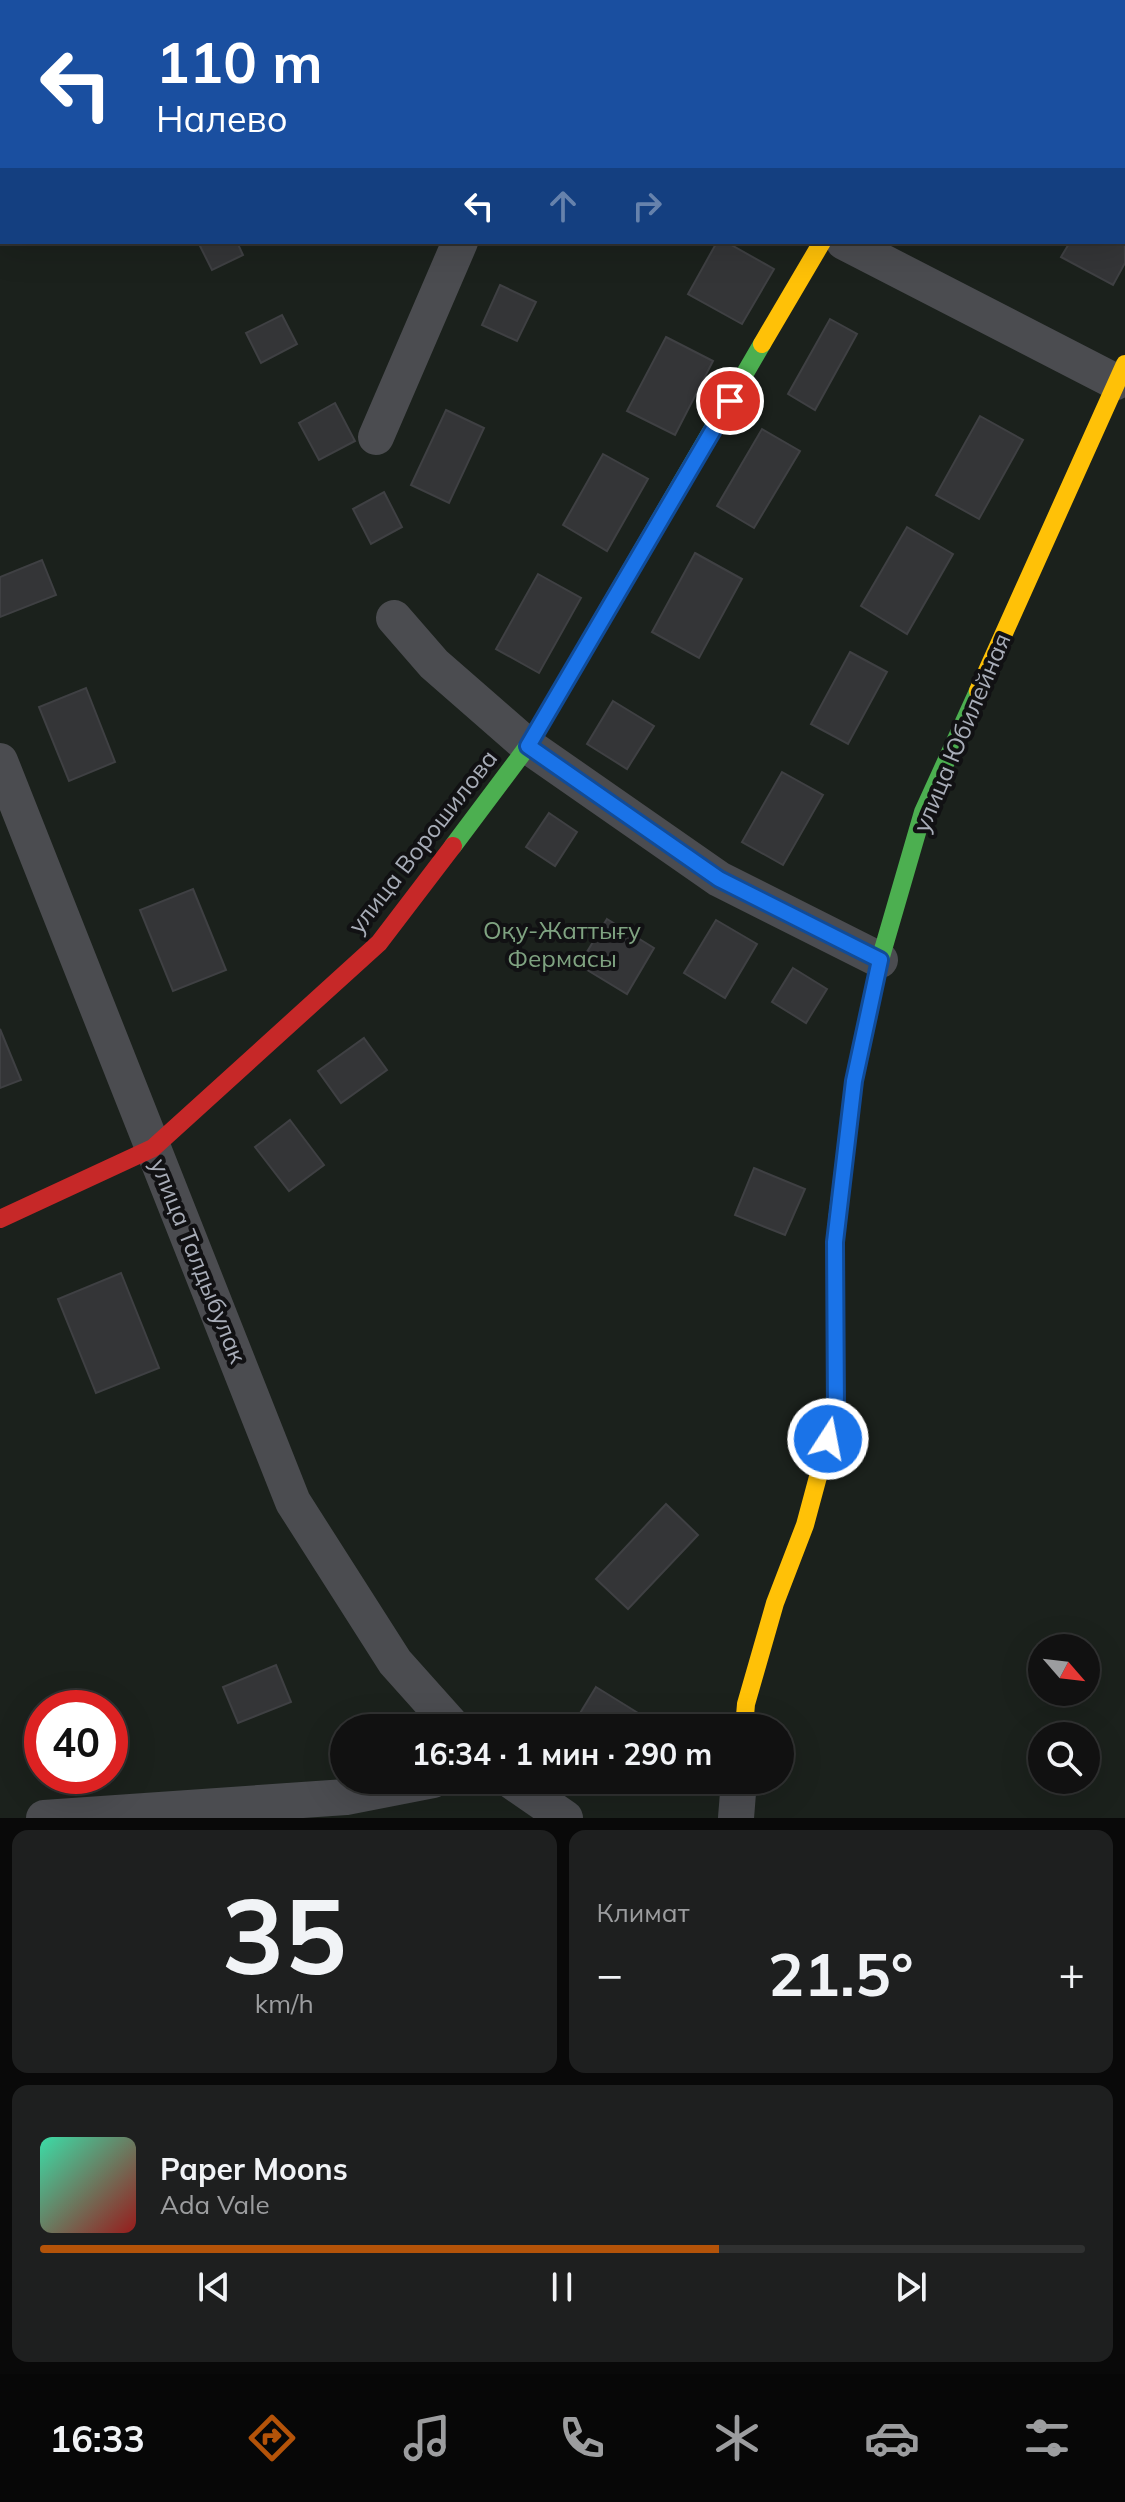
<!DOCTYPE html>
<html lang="ru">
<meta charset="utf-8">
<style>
:root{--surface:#111;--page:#1e1f1f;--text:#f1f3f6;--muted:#9c9d9f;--line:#303131;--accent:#b45309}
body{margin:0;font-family:Mulish,sans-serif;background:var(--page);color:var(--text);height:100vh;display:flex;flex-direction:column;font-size:30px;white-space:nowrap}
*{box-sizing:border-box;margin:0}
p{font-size:26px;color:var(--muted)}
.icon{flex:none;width:44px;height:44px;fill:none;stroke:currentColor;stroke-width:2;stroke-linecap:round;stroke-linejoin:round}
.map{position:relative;height:1818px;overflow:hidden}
.drawer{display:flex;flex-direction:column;gap:12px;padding:12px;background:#090909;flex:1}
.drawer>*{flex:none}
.banner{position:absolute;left:0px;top:0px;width:1126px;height:244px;box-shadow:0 8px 32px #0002,0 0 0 2px var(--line);background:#1a4fa0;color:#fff;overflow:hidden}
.needle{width:52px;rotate:118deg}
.controls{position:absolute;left:1028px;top:1634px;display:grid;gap:16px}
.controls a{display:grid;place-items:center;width:72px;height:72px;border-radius:50%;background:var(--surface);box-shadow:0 8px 32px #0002,0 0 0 2px var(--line);font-size:40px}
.speed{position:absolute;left:24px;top:1690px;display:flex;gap:16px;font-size:40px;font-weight:700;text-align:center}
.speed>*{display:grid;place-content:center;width:104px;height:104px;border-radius:50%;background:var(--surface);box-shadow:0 8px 32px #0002,0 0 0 2px var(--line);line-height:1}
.speed .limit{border:12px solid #d22;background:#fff;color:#111}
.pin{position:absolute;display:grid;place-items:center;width:68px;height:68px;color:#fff;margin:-34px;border:4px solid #fff;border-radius:50%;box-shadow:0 2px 8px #0007}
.me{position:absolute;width:88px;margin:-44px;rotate:11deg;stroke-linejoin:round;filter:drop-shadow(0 0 6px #0008)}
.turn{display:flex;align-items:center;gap:28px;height:168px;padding:0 24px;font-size:36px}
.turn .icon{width:104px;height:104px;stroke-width:2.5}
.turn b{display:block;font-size:56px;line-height:68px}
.lanes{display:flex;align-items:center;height:76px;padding:0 24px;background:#0003;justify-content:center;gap:40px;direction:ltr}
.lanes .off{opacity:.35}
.big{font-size:60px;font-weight:700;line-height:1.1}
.drawer .widget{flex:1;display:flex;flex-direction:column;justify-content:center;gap:12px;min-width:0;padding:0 28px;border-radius:16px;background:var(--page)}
.drawer .dial{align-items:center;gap:0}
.dial b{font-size:104px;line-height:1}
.song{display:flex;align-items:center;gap:24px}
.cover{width:96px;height:96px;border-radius:12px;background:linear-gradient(135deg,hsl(160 70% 55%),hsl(0 70% 35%))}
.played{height:8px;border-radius:4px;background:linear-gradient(90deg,var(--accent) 65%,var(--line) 65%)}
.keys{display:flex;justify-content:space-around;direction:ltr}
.heat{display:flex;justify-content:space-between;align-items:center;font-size:44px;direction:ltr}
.drawer .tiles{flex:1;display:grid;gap:12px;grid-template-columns:1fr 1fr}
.widget:last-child{grid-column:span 2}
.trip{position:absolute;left:330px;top:1714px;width:464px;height:80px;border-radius:40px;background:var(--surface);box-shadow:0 8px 32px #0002,0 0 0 2px var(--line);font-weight:700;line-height:80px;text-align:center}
.menu{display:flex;height:128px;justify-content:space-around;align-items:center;background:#070707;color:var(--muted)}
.menu .icon{width:56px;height:56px}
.menu .on{color:var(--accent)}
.menu b{font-size:36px;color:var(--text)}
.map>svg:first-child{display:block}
</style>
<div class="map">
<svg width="1125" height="1818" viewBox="0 0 1125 1818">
<rect width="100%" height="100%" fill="#171717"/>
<path fill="#1b211c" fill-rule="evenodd" d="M 0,0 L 1125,0 L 1125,1818 L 0,1818 ZM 2,2 L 1124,2 L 1124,242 L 2,242 ZM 1042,1648 L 1086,1648 L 1086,1692 L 1042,1692 ZM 42,1708 L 110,1708 L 110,1776 L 42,1776 ZM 344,1728 L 780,1728 L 780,1780 L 344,1780 ZM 1042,1736 L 1086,1736 L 1086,1780 L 1042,1780 Z"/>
<g fill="#343537" stroke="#3f4043" stroke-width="2">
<path d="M 1124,203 L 1125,263 L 1113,285 L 1061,257 L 1070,242 L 1124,242 Z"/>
<path d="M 198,242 L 237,242 L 243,255 L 212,270 Z"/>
<path d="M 717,242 L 726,242 L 774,269 L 742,324 L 688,294 Z"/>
<path d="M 500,285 L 536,302 L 517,341 L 482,325 Z"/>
<path d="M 282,315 L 297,344 L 261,363 L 246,333 Z"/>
<path d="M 830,319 L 857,334 L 815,410 L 788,394 Z"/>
<path d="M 666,337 L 713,361 L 675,435 L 627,411 Z"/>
<path d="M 335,403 L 355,441 L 319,460 L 299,423 Z"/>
<path d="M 446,410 L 484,428 L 449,503 L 411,485 Z"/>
<path d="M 980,416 L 1023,440 L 979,519 L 936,495 Z"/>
<path d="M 762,429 L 800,451 L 754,528 L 717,506 Z"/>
<path d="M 603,454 L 648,479 L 607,551 L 563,525 Z"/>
<path d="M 384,492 L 402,527 L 371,544 L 353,509 Z"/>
<path d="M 907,527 L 953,554 L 907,634 L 861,606 Z"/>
<path d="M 695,553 L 742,579 L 699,658 L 652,632 Z"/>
<path d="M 42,560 L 56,595 L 0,617 L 0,577 Z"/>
<path d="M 538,574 L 581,598 L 539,673 L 496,649 Z"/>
<path d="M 850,652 L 887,672 L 848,744 L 811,724 Z"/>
<path d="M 86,688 L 115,762 L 69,781 L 39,707 Z"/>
<path d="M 613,701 L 654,726 L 627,769 L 587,744 Z"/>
<path d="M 782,772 L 823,795 L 783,865 L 742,842 Z"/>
<path d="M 549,813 L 577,832 L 555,866 L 526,847 Z"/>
<path d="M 193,889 L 226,970 L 173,991 L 140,910 Z"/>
<path d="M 607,919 L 654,948 L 627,994 L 579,965 Z"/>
<path d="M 716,920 L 757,944 L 725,998 L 684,973 Z"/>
<path d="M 793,968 L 827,989 L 806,1023 L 772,1002 Z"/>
<path d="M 0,1029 L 21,1080 L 0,1088 Z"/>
<path d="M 364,1038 L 387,1070 L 341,1103 L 318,1071 Z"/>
<path d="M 290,1120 L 324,1165 L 289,1191 L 255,1147 Z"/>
<path d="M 754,1168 L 805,1189 L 785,1235 L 735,1215 Z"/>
<path d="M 121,1273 L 159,1368 L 96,1393 L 58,1299 Z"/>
<path d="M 666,1504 L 698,1535 L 628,1609 L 596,1579 Z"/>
<path d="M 276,1665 L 291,1702 L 238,1723 L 223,1687 Z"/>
<path d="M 596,1687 L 638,1713 L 628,1728 L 571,1728 Z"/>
</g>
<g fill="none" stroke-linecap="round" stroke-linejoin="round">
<g stroke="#4b4c50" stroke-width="36">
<path d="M 226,0 L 226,2"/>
<path d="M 345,0 L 348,2"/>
<path d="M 844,242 L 1116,382"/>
<path d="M 376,437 L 460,242"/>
<path d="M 394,618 L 434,664 L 528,746 L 719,879 L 880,960"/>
<path d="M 0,761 L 293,1502 L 395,1662 L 454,1728"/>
<path d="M 510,1780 L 565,1818"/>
<path d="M 44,1818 L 346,1797 L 433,1780"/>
<path d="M 736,1818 L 739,1780"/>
</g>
<g stroke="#4caf50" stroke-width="18">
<path d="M 453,846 L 528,746 L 762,344"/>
<path d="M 838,1213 L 854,1081 L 880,960 L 923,812 L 978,691"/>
</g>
<g stroke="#ffc107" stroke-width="18">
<path d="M 762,344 L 822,242"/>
<path d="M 978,691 L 1125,364"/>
<path d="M 744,1728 L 746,1704 L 775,1603 L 805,1525 L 836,1410 L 835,1242 L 838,1213"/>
</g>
<path stroke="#c62828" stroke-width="18" d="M 0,1219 L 153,1148 L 379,943 L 453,846"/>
</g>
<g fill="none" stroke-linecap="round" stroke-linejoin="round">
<g stroke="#114b97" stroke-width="20">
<path id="route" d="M 730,401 L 528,746 L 719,879 L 880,960 L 854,1081 L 835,1242 L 836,1410 L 828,1439"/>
</g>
<use href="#route" stroke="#1a73e8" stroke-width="14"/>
</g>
<g text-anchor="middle" stroke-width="8" stroke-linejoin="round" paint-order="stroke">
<g font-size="24" fill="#a8adb8" stroke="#111113">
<text transform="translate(962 733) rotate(-67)" y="8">улица Юбилейная</text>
<text transform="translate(423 842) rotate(-52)" y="8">улица Ворошилова</text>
<text transform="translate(198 1261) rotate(68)" y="8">улица Талдыбулак</text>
</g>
<g font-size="24" fill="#7fa381" stroke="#111113">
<text x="562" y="939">Оқу-Жаттығу<tspan x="562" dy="28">Фермасы</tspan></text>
</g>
</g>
</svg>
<div class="controls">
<a><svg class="needle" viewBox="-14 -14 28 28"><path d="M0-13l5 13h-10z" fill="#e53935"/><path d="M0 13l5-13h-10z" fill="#9c9d9f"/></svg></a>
<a><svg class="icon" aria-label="search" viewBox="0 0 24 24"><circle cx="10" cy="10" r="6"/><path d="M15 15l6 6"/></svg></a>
</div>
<div class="speed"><div class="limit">40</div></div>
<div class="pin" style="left:730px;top:401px;background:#d93025"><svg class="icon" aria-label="arrive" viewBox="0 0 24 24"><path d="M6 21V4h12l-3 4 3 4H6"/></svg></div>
<svg class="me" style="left:828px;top:1439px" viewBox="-20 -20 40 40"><circle r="17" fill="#1a73e8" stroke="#fff" stroke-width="3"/><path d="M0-11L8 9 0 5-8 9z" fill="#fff"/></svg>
<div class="trip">16:34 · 1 мин · 290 m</div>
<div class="banner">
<div class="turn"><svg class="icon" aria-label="left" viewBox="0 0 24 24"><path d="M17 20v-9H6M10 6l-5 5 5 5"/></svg><div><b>110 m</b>Налево</div></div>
<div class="lanes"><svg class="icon" aria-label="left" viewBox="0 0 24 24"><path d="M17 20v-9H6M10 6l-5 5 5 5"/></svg><svg class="icon off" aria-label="ahead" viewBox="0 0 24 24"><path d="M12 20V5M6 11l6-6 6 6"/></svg><svg class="icon off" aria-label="right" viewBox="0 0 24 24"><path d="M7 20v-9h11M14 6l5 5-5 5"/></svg></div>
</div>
</div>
<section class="drawer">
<div class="tiles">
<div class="widget dial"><b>35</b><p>km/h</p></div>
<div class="widget"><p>Климат</p>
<div class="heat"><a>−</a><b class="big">21.5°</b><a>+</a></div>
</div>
<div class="widget">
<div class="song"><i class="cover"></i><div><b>Paper Moons</b><p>Ada Vale</p></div></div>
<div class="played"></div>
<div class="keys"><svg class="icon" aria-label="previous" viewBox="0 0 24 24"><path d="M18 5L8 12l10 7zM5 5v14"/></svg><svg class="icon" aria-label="pause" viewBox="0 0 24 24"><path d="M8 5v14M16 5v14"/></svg><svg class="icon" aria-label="next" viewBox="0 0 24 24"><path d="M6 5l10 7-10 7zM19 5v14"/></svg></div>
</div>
</div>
</section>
<nav class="menu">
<b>16:33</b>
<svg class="icon on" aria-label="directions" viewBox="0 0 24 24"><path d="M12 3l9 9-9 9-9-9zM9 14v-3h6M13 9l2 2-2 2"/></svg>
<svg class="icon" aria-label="music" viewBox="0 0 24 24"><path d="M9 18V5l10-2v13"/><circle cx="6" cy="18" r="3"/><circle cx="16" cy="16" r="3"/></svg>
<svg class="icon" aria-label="phone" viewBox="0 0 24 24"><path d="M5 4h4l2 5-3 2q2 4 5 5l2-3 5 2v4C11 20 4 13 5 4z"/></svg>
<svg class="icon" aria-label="climate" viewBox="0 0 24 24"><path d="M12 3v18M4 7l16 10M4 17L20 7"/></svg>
<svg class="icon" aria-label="car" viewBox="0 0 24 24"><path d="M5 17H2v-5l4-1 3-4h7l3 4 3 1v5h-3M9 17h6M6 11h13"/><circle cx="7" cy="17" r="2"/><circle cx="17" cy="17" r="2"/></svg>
<svg class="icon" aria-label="filters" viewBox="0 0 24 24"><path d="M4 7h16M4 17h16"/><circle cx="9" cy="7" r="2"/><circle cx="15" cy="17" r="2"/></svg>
</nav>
